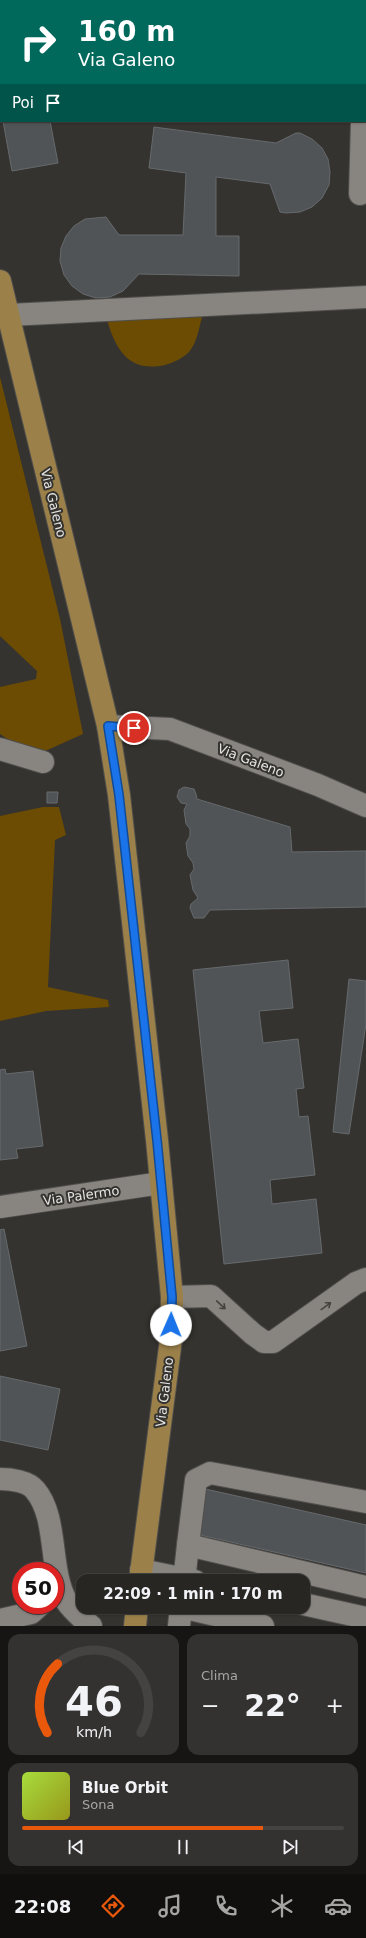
<!DOCTYPE html>
<html lang="it">
<meta charset="utf-8">
<style>
:root{--surface:#282623;--page:#343230;--text:#f1f3f6;--muted:#a5a5a6;--line:#444341;--accent:#ea580c}
body{margin:0;font-family:"DejaVu Sans",sans-serif;background:var(--page);color:var(--text);height:100vh;display:flex;flex-direction:column;font-size:15px;white-space:nowrap}
*{box-sizing:border-box;margin:0}
p{font-size:13px;color:var(--muted)}
.icon{flex:none;width:22px;height:22px;fill:none;stroke:currentColor;stroke-width:2;stroke-linecap:round;stroke-linejoin:round}
.map{position:relative;height:1626px;overflow:hidden}
.details{display:flex;flex-direction:column;gap:8px;padding:8px;background:#161513;flex:1}
.details>*{flex:none}
.guide{position:absolute;left:0px;top:0px;width:366px;height:122px;box-shadow:0 1px 3px #0004,0 0 0 1px var(--line);background:#00695c;color:#fff;overflow:hidden}
.speed{position:absolute;left:12px;top:1562px;display:flex;gap:8px;font-size:20px;font-weight:700;text-align:center}
.speed>*{display:grid;place-content:center;width:52px;height:52px;border-radius:50%;background:var(--surface);box-shadow:0 1px 3px #0004,0 0 0 1px var(--line);line-height:1}
.speed .limit{border:6px solid #d22;background:#fff;color:#111}
.pin{position:absolute;display:grid;place-items:center;width:34px;height:34px;color:#fff;margin:-17px;border:2px solid #fff;border-radius:50%;box-shadow:0 1px 4px #0007}
.me{position:absolute;width:44px;margin:-22px;rotate:1deg;stroke-linejoin:round;filter:drop-shadow(0 0 3px #0008)}
.turn{display:flex;align-items:center;gap:14px;height:84px;padding:0 12px;font-size:18px}
.turn .icon{width:52px;height:52px;stroke-width:2.5}
.turn b{display:block;font-size:28px;line-height:34px}
.then{display:flex;align-items:center;height:38px;padding:0 12px;background:#0003;gap:8px;font-size:15px}
.big{font-size:30px;font-weight:600;line-height:1.1}
.details .card{flex:1;display:flex;flex-direction:column;justify-content:center;gap:6px;min-width:0;padding:0 14px;border-radius:12px;background:var(--page)}
.details .dial{align-items:center;gap:0}
.dial svg{height:104px;overflow:visible;fill:none;stroke:var(--line);stroke-width:7;stroke-linecap:round;text-anchor:middle}
.dial text{fill:var(--text);stroke:none}
.song{display:flex;align-items:center;gap:12px}
.cover{width:48px;height:48px;border-radius:6px;background:linear-gradient(135deg,hsl(80 70% 55%),hsl(60 70% 35%))}
.played{height:4px;border-radius:2px;background:linear-gradient(90deg,var(--accent) 75%,var(--line) 75%)}
.keys{display:flex;justify-content:space-around;direction:ltr}
.heat{display:flex;justify-content:space-between;align-items:center;font-size:22px;direction:ltr}
.details .tiles{flex:1;display:grid;gap:8px;grid-template-columns:1fr 1fr}
.card:last-child{grid-column:span 2}
.trip{position:absolute;left:76px;top:1574px;width:234px;height:40px;border-radius:12px;background:var(--surface);box-shadow:0 1px 3px #0004,0 0 0 1px var(--line);font-weight:600;line-height:40px;text-align:center}
.dock{display:flex;height:64px;justify-content:space-around;align-items:center;background:#100f0e;color:var(--muted)}
.dock .icon{width:28px;height:28px}
.dock .on{color:var(--accent)}
.dock b{font-size:18px;color:var(--text)}
.map>svg:first-child{display:block}
</style>
<div class="map">
<svg width="366" height="1626" viewBox="0 0 366 1626">
<rect width="100%" height="100%" fill="#35332f"/>
<g fill="#6c4c02">
<path d="M 202,317 C 199,328 197,343 189,352 C 183,358 173,363 165,365 C 129,373 116,350 107,320 Z"/>
<path d="M 0,377 L 60,619 L 83,734 L 43,752 L 18,746 L 0,734 L 0,687 L 36,679 L 37,671 L 0,636 Z"/>
<path d="M 43,807 L 59,807 L 66,835 L 55,840 L 48,987 L 108,1000 L 109,1007 L 46,1011 L 0,1021 L 0,816 Z"/>
</g>
<g fill="#505457" stroke="#666a6d">
<path d="M 0,31 L 1,31 L 1,110 L 0,105 Z"/>
<path d="M 3,121 L 50,121 L 58,163 L 12,171 Z"/>
<path d="M 154,127 L 276,143 L 296,133 L 300,133 L 312,139 L 322,148 L 328,159 L 330,172 L 329,185 L 322,198 L 312,207 L 300,212 L 286,213 L 280,212 L 270,184 L 216,177 L 216,236 L 239,236 L 239,276 L 139,274 L 123,291 L 110,297 L 96,298 L 83,294 L 72,286 L 64,275 L 60,261 L 61,248 L 66,236 L 74,226 L 85,219 L 106,217 L 119,235 L 183,235 L 186,173 L 149,168 Z"/>
<path d="M 184,787 L 194,789 L 196,794 L 197,799 L 290,827 L 292,852 L 366,851 L 366,907 L 210,910 L 204,918 L 194,918 L 190,908 L 191,904 L 198,898 L 193,890 L 190,875 L 194,869 L 193,863 L 188,856 L 186,843 L 190,836 L 190,829 L 186,824 L 184,810 L 187,804 L 181,803 L 177,797 L 179,790 Z"/>
<path d="M 47,792 L 58,792 L 57,803 L 47,803 Z"/>
<path d="M 288,960 L 293,1008 L 259,1011 L 263,1043 L 298,1039 L 304,1088 L 296,1089 L 299,1117 L 308,1116 L 315,1175 L 270,1180 L 272,1204 L 316,1199 L 322,1253 L 224,1264 L 193,970 Z"/>
<path d="M 349,979 L 366,981 L 366,1024 L 349,1134 L 333,1132 Z"/>
<path d="M 5,1069 L 6,1074 L 33,1071 L 43,1146 L 16,1149 L 18,1158 L 0,1160 L 0,1070 Z"/>
<path d="M 4,1229 L 27,1346 L 0,1351 L 0,1230 Z"/>
<path d="M 0,1376 L 60,1389 L 48,1450 L 0,1440 Z"/>
<path d="M 201,1488 L 366,1525 L 366,1573 L 191,1533 Z"/>
</g>
<g fill="none" stroke-linecap="round" stroke-linejoin="round">
<g stroke="#514f4c" stroke-width="24">
<g id="minor">
<path d="M 64,0 L 64,1"/>
<path d="M 365,62 L 366,62"/>
<path d="M 360,194 L 362,121"/>
<path d="M 9,315 L 366,297"/>
<path d="M 108,726 L 170,729 L 318,785 L 366,806"/>
<path d="M 0,749 L 43,762"/>
<path d="M 0,1207 L 161,1183"/>
<path d="M 172,1297 L 211,1296 L 253,1334 L 264,1342 L 273,1342 L 356,1283 L 366,1279"/>
<path d="M 0,1479 C 10,1479 28,1481 35,1490 C 59,1518 48,1571 67,1602 C 73,1611 83,1619 91,1626"/>
<path d="M 188,1545 L 196,1480 L 210,1473 L 366,1502"/>
<path d="M 141,1570 L 195,1581"/>
<path d="M 184,1581 L 188,1545 L 366,1587"/>
<path d="M 303,1604 L 366,1618"/>
<path d="M 181,1607 L 263,1626"/>
<path d="M 0,1620 L 31,1613 L 40,1605"/>
<path d="M 179,1626 L 181,1607"/>
</g>
</g>
<g stroke="#514f4c" stroke-width="24">
<g id="major">
<path d="M 0,281 L 108,726 L 119,795 L 157,1140 L 172,1297 L 171,1339 L 140,1581"/>
<path d="M 135,1626 L 137,1607"/>
</g>
</g>
<use href="#minor" stroke="#888581" stroke-width="22"/>
<use href="#major" stroke="#9b8049" stroke-width="22"/>
</g>
<defs><path id="oneway-shaft" d="M-6 0H5M1.5-3L5.5 0L1.5 3" fill="none" stroke-width="1.6" stroke-linecap="round" stroke-linejoin="round"/></defs>
<g stroke="#46433f">
<use href="#oneway-shaft" transform="translate(221 1305) rotate(43)"/>
<use href="#oneway-shaft" transform="translate(326 1306) rotate(-36)"/>
</g>
<g fill="none" stroke-linecap="round" stroke-linejoin="round">
<g stroke="#114b97" stroke-width="10">
<path id="route" d="M 134,728 L 108,726 L 119,795 L 157,1140 L 172,1297 L 171,1325"/>
</g>
<use href="#route" stroke="#1a73e8" stroke-width="7"/>
</g>
<g text-anchor="middle" stroke-width="4" stroke-linejoin="round" paint-order="stroke">
<g font-size="13" fill="#e6e5e3" stroke="#35332f">
<text transform="translate(54 503) rotate(76)" y="5">Via Galeno</text>
<text transform="translate(251 760) rotate(21)" y="5">Via Galeno</text>
<text transform="translate(81 1195) rotate(-8)" y="5">Via Palermo</text>
<text transform="translate(164 1392) rotate(-83)" y="5">Via Galeno</text>
</g>
</g>
</svg>
<div class="speed"><div class="limit">50</div></div>
<div class="pin" style="left:134px;top:728px;background:#d93025"><svg class="icon" aria-label="arrive" viewBox="0 0 24 24"><path d="M6 21V4h12l-3 4 3 4H6"/></svg></div>
<svg class="me" style="left:171px;top:1325px" viewBox="-20 -20 40 40"><circle r="19" fill="#fff"/><path d="M0-13L10 11 0 6-10 11z" fill="#1a73e8"/></svg>
<div class="trip">22:09 · 1 min · 170 m</div>
<div class="guide">
<div class="turn"><svg class="icon" aria-label="right" viewBox="0 0 24 24"><path d="M7 20v-9h11M14 6l5 5-5 5"/></svg><div><b>160 m</b>Via Galeno</div></div>
<div class="then">Poi<svg class="icon" aria-label="arrive" viewBox="0 0 24 24"><path d="M6 21V4h12l-3 4 3 4H6"/></svg></div>
</div>
</div>
<section class="details">
<div class="tiles">
<div class="card dial"><svg viewBox="0 0 100 80">
<path d="M14 69A42 42 0 1 1 86 69"/>
<path d="M14 69A42 42 0 0 1 22 16" stroke="#ea580c"/>
<text x="50" y="56" font-size="32" font-weight="700">46</text>
<text x="50" y="72" font-size="11">km/h</text>
</svg></div>
<div class="card"><p>Clima</p>
<div class="heat"><a>−</a><b class="big">22°</b><a>+</a></div>
</div>
<div class="card">
<div class="song"><i class="cover"></i><div><b>Blue Orbit</b><p>Sona</p></div></div>
<div class="played"></div>
<div class="keys"><svg class="icon" aria-label="previous" viewBox="0 0 24 24"><path d="M18 5L8 12l10 7zM5 5v14"/></svg><svg class="icon" aria-label="pause" viewBox="0 0 24 24"><path d="M8 5v14M16 5v14"/></svg><svg class="icon" aria-label="next" viewBox="0 0 24 24"><path d="M6 5l10 7-10 7zM19 5v14"/></svg></div>
</div>
</div>
</section>
<nav class="dock">
<b>22:08</b>
<svg class="icon on" aria-label="directions" viewBox="0 0 24 24"><path d="M12 3l9 9-9 9-9-9zM9 14v-3h6M13 9l2 2-2 2"/></svg>
<svg class="icon" aria-label="music" viewBox="0 0 24 24"><path d="M9 18V5l10-2v13"/><circle cx="6" cy="18" r="3"/><circle cx="16" cy="16" r="3"/></svg>
<svg class="icon" aria-label="phone" viewBox="0 0 24 24"><path d="M5 4h4l2 5-3 2q2 4 5 5l2-3 5 2v4C11 20 4 13 5 4z"/></svg>
<svg class="icon" aria-label="climate" viewBox="0 0 24 24"><path d="M12 3v18M4 7l16 10M4 17L20 7"/></svg>
<svg class="icon" aria-label="car" viewBox="0 0 24 24"><path d="M5 17H2v-5l4-1 3-4h7l3 4 3 1v5h-3M9 17h6M6 11h13"/><circle cx="7" cy="17" r="2"/><circle cx="17" cy="17" r="2"/></svg>
</nav>
